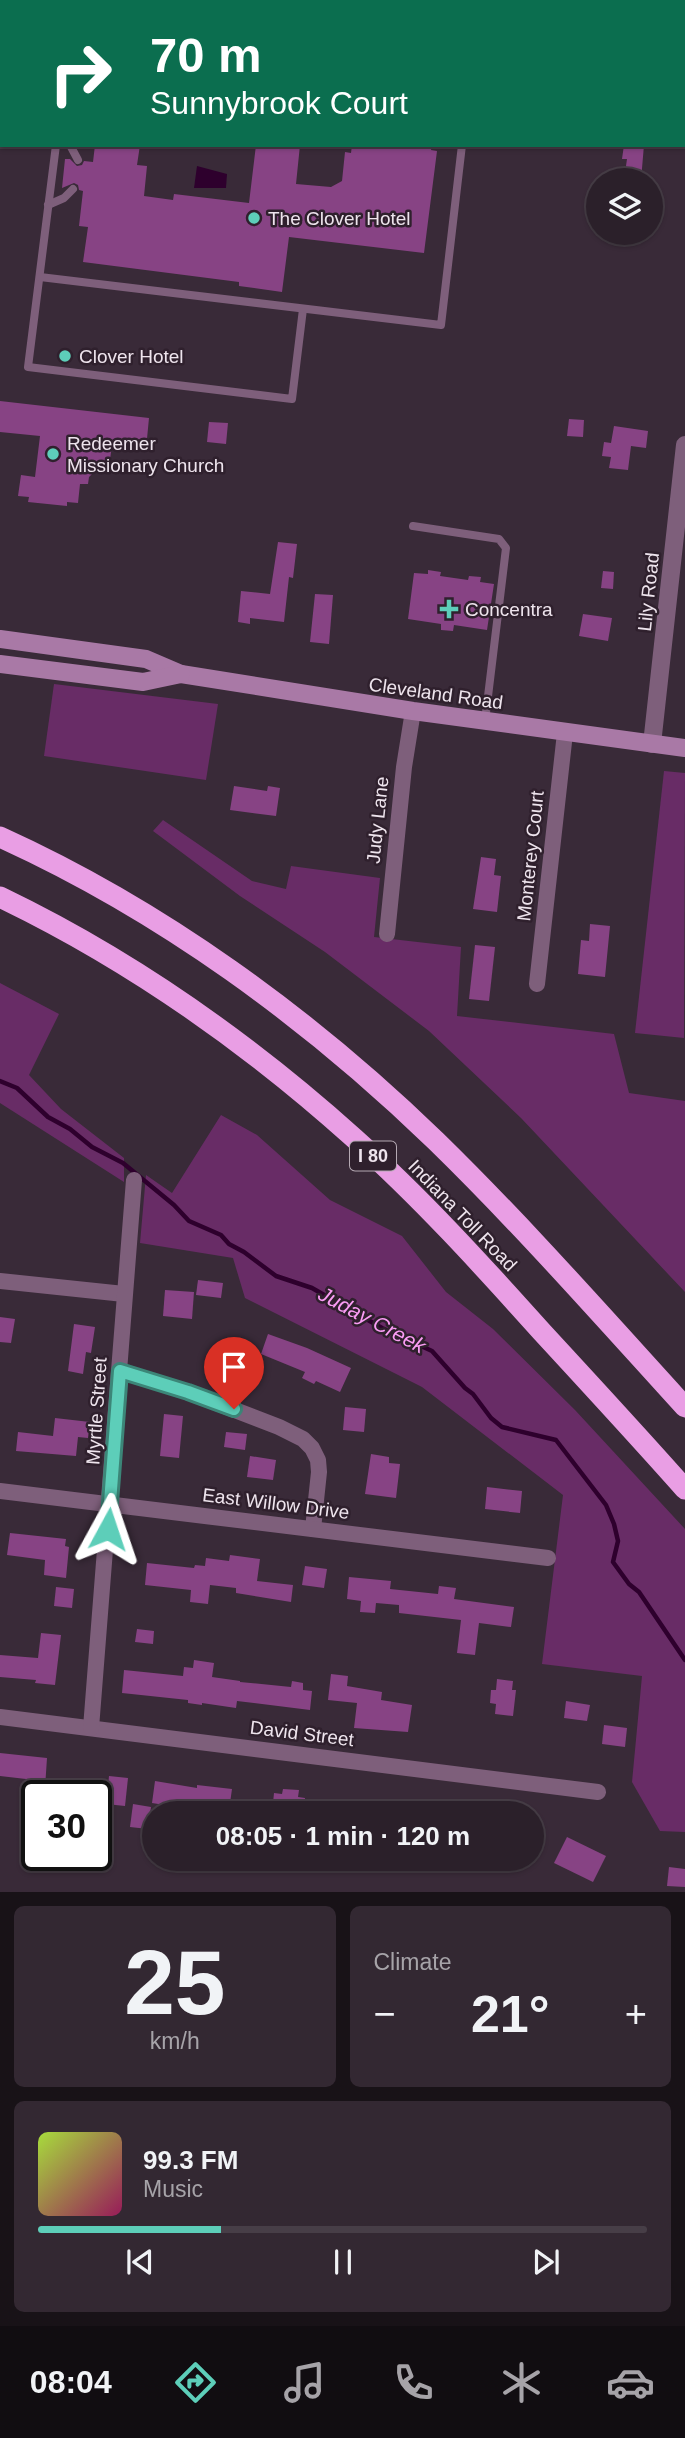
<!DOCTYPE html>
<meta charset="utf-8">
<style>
:root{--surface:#2b202a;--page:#332832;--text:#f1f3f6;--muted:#a6a3a8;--line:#473e47;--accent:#5dceb9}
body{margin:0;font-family:Arial,sans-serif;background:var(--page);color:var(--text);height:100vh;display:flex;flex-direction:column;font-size:26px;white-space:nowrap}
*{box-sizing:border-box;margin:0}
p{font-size:23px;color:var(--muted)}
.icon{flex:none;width:38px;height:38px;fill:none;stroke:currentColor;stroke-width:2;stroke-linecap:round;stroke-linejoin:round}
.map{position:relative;height:1892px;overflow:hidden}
.details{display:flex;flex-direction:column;gap:14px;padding:14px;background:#181217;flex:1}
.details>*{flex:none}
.hud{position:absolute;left:0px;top:0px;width:686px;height:147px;box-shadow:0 2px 5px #0004,0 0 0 2px var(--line);background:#0b6e4f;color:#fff;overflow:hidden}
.buttons{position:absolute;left:586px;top:168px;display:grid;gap:14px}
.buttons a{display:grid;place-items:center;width:77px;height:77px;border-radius:50%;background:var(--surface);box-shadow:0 2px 5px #0004,0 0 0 2px var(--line);font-size:35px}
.speed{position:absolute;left:21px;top:1780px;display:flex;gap:14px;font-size:35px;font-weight:700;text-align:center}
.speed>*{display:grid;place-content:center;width:91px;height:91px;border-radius:50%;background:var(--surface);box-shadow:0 2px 5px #0004,0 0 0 2px var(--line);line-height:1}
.speed .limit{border:4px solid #111;border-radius:10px;background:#fff;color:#111}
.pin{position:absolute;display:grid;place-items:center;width:60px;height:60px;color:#fff;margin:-72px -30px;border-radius:50% 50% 50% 0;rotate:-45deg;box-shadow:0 0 7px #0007}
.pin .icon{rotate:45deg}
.me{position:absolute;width:77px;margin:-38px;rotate:5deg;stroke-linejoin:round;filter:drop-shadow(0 0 5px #0008)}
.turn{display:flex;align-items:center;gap:24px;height:147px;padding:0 35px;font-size:32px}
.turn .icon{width:91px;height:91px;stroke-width:2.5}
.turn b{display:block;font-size:49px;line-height:60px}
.big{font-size:52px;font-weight:700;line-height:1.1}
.details .tile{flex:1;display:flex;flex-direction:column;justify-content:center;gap:10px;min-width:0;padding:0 24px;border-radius:10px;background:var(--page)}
.details .dial{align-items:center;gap:0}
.dial b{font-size:91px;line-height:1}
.song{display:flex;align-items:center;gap:21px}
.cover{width:84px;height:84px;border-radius:10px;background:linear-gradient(135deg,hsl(80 70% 55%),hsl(330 70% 35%))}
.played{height:7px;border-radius:4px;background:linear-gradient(90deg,var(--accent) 30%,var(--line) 30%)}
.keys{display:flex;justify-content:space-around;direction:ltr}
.heat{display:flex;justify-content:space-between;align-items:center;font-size:38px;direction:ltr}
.details .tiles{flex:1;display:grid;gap:14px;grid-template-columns:1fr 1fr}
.tile:last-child{grid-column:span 2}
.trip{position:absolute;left:142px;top:1801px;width:402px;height:70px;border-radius:35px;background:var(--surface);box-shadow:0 2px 5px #0004,0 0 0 2px var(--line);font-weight:700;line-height:70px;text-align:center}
.tabs{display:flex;height:112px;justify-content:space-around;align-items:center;background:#110d11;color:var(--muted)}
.tabs .icon{width:49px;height:49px}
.tabs .current{color:var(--accent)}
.tabs b{font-size:32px;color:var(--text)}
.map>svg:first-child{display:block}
</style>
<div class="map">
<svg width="685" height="1892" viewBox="0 0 685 1892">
<rect width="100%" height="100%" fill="#392a38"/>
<g fill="#682c66">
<path d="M 54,684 L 218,704 L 206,780 L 44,756 Z"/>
<path d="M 664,771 L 685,773 L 684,1038 L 635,1033 Z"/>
<path d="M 163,820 L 252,881 L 286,889 L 291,866 L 380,878 L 374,937 L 461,947 L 457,1016 L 614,1034 L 629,1093 L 685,1101 L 685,1292 L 521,1118 L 429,1031 L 325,952 L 240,896 L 153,831 Z"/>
<path d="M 0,983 L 59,1014 L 29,1075 L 61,1109 L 124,1158 L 124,1182 L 0,1103 Z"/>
<path d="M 221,1115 L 257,1135 L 330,1200 L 402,1236 L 446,1292 L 493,1329 L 575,1410 L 685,1529 L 685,1832 L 660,1831 L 632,1782 L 642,1676 L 542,1664 L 563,1495 L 422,1387 L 245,1298 L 233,1258 L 140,1243 L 146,1175 L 172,1193 Z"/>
</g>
<path fill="#2e002d" d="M 197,166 L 227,174 L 226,188 L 194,188 Z"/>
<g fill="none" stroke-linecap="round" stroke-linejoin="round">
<path stroke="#2e002d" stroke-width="4.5" d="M 0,1081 L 17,1088 L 48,1117 L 70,1129 L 92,1147 L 123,1163 L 174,1205 L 189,1221 L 221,1235 L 229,1244 L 244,1252 L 276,1276 L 312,1288 L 382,1328 L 432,1351 L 465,1388 L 473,1394 L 491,1418 L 502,1427 L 556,1440 L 606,1505 L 614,1524 L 618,1541 L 613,1562 L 629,1584 L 639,1592 L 685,1660"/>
</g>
<g fill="#874384">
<path d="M 95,145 L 140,145 L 137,165 L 147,166 L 144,196 L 173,200 L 174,194 L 249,203 L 256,145 L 300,145 L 296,184 L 331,187 L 342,181 L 345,152 L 351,153 L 352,145 L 432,145 L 431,150 L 437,151 L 424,253 L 289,237 L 282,292 L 239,286 L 239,282 L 83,262 L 88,227 L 79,226 L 83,191 L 79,190 L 78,185 L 74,183 L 62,188 L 65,159 L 70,159 L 77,166 L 82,165 L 84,161 L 93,162 Z"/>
<path d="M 624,145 L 644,145 L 641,180 L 624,180 L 627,159 L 622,159 Z"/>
<path d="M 0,401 L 149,418 L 146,449 L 112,445 L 109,467 L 98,468 L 89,477 L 88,484 L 80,484 L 78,503 L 67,502 L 67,506 L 28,502 L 29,497 L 18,496 L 21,475 L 35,477 L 40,436 L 0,432 Z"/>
<path d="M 569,419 L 584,420 L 583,437 L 567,436 Z"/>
<path d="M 209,422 L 228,423 L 226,444 L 207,442 Z"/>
<path d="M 614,426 L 648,431 L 646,448 L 631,446 L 628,470 L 609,468 L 611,457 L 602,456 L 604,442 L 611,443 Z"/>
<path d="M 278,542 L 297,544 L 293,578 L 289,577 L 284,622 L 250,618 L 250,624 L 238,622 L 241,591 L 270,594 Z"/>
<path d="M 428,570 L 441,572 L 440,576 L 468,580 L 469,576 L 481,577 L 480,582 L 494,584 L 487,630 L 454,625 L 453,631 L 441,630 L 441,624 L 408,619 L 414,573 L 428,574 Z"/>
<path d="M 603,571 L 614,572 L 613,589 L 601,588 Z"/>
<path d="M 315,594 L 333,595 L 329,644 L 310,642 Z"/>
<path d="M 583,614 L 612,618 L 608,641 L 579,636 Z"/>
<path d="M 234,786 L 267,791 L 268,786 L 280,788 L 276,816 L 230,810 Z"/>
<path d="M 481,857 L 496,859 L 494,875 L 501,876 L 497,912 L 473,909 Z"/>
<path d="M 590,924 L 610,926 L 605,977 L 578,974 L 581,940 L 589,941 Z"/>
<path d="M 475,945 L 495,947 L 489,1001 L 469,999 Z"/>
<path d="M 198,1280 L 223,1283 L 221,1298 L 196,1295 Z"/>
<path d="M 165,1290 L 194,1292 L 192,1319 L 163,1316 Z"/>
<path d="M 0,1317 L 15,1319 L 11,1343 L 0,1342 Z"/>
<path d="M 74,1324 L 95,1327 L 91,1353 L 86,1352 L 83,1374 L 68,1371 Z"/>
<path d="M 268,1334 L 307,1348 L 351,1368 L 340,1392 L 316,1381 L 314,1384 L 302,1378 L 305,1372 L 261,1354 Z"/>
<path d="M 345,1407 L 366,1409 L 364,1432 L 343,1430 Z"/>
<path d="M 164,1414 L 183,1416 L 179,1458 L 160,1456 Z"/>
<path d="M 55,1418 L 90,1422 L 88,1438 L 78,1437 L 76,1456 L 16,1451 L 18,1432 L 53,1436 Z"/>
<path d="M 226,1432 L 247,1434 L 245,1450 L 224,1447 Z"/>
<path d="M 371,1454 L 389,1457 L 389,1463 L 400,1464 L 396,1498 L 365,1494 Z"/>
<path d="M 250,1456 L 276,1460 L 273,1480 L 247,1477 Z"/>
<path d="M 487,1487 L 522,1491 L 520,1513 L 485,1509 Z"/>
<path d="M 10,1533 L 66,1539 L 65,1546 L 69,1547 L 66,1578 L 44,1575 L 45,1560 L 7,1555 Z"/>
<path d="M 230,1555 L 260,1559 L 257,1581 L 293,1585 L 291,1602 L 236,1593 L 236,1588 L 210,1585 L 208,1604 L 190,1602 L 191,1590 L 145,1585 L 147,1563 L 194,1568 L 195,1565 L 205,1566 L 206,1558 L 229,1561 Z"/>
<path d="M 305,1566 L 327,1569 L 324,1588 L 302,1585 Z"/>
<path d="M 349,1577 L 391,1581 L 390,1589 L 438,1594 L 439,1586 L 456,1588 L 454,1599 L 514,1607 L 511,1627 L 479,1623 L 475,1655 L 457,1653 L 461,1620 L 399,1613 L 399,1605 L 376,1603 L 375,1613 L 360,1612 L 361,1601 L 347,1599 Z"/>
<path d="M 56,1587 L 74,1589 L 72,1608 L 54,1606 Z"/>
<path d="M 137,1629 L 154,1631 L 153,1644 L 135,1642 Z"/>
<path d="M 41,1633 L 61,1635 L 55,1685 L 35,1683 L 36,1680 L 0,1677 L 0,1655 L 38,1658 Z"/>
<path d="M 194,1660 L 214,1663 L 212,1677 L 240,1681 L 240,1682 L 291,1687 L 292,1681 L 303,1683 L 303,1690 L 312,1691 L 310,1710 L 237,1701 L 236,1708 L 202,1703 L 202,1705 L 188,1703 L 188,1700 L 122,1693 L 124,1670 L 183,1676 L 184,1667 L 193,1668 Z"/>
<path d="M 331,1674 L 348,1676 L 347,1686 L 382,1692 L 381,1700 L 412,1705 L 408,1732 L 354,1728 L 357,1703 L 328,1700 Z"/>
<path d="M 497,1679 L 513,1681 L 512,1690 L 516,1690 L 513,1716 L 495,1714 L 496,1704 L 490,1703 L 491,1690 L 496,1690 Z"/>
<path d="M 566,1701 L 590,1705 L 587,1721 L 564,1718 Z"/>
<path d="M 604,1725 L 627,1728 L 625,1747 L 602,1744 Z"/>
<path d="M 0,1753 L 47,1758 L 45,1788 L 25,1786 L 26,1779 L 0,1776 Z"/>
<path d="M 109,1776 L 128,1778 L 125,1806 L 106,1804 Z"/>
<path d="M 155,1781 L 197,1788 L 197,1785 L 232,1789 L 229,1810 L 223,1810 L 222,1813 L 205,1813 L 206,1804 L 178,1800 L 177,1807 L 152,1803 Z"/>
<path d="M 283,1789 L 299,1790 L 298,1797 L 305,1798 L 304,1813 L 272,1813 L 274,1793 L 282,1794 Z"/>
<path d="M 361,1799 L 373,1800 L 372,1813 L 359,1813 Z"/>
<path d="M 133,1804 L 151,1807 L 148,1829 L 130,1827 Z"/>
<path d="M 567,1837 L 606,1856 L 593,1882 L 554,1863 Z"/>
<path d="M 669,1867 L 685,1869 L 685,1887 L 667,1886 Z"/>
</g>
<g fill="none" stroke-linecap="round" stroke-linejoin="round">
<g stroke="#7e5f7b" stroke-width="8">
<path d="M 56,145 L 28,367 L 292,399 L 303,309"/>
<path d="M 70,145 L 78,160"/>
<path d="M 48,205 L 64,198 L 73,189"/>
<path d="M 40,277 L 441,325 L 462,145"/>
<path d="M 413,526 L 499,539 L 506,548 L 485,721"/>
</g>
<g stroke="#7e5f7b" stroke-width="16">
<path d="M 387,934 L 404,767 L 413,711"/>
<path d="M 537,984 L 565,733"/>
<path d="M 0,1281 L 124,1294"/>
<path d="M 120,1371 L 188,1392 L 279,1427 L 303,1439 L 312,1448 L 318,1460 L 319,1472 L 313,1529"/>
<path d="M 0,1491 L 548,1558"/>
<path d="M 0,1717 L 598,1792"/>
<path d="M 91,1728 L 134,1180"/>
</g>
<path stroke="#7e5f7b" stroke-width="18" d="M 652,744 L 685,445"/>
<g stroke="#a979a6" stroke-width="18">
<path d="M 0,639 L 146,659 L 181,674 L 413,711 L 685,748"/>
<path d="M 0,664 L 143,682 L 181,674"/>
</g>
<g stroke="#e99ee4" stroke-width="21">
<path d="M 0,837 C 161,910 309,1018 436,1141 C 523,1226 603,1317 685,1407"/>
<path d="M 0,897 C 129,959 247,1042 354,1138 C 421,1198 482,1265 542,1332 C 590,1384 638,1436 685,1489"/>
</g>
</g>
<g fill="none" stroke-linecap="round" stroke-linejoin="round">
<g stroke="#3c8678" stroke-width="18">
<path id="route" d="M 108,1529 L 120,1371 L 188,1392 L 234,1409"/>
</g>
<use href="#route" stroke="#5dceb9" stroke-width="12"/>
</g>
<g fill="#5dceb9" stroke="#2f202d" stroke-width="2.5">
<circle cx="254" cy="218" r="7"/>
<circle cx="65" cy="356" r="7"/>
<circle cx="53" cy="454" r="7"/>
<path d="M445.5 598.5h7v7h7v7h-7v7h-7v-7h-7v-7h7z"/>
</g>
<g text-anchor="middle" stroke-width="5" stroke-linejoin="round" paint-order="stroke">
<rect fill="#2f202d" stroke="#b5a9b3" stroke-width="2" x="350" y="1141.5" width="46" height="29" rx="5"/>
<g font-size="18" font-weight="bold" fill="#eee4ed">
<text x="373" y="1162">I 80</text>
</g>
<g font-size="19" fill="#eee4ed" stroke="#2f202d" text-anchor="start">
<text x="268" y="225">The Clover Hotel</text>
<text x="79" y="363">Clover Hotel</text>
<text x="67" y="450">Redeemer<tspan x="67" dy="22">Missionary Church</tspan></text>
<text x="465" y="616">Concentra</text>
</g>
<g font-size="19" fill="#eee4ed" stroke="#2f202d">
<text transform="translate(648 592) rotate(-84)" y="7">Lily Road</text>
<text transform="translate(436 693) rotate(8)" y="7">Cleveland Road</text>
<text transform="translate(377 820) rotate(-84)" y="7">Judy Lane</text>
<text transform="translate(530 856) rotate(-84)" y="7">Monterey Court</text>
<text transform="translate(463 1215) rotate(46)" y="7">Indiana Toll Road</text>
<text transform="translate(96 1411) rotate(-86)" y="7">Myrtle Street</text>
<text transform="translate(276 1503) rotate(7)" y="7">East Willow Drive</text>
<text transform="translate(302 1733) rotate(7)" y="7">David Street</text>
</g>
<g font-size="21" font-style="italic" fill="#fa9cf4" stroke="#2f202d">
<text transform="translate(372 1320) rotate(28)" y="7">Juday Creek</text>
</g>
</g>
</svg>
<div class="buttons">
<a><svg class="icon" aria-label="layers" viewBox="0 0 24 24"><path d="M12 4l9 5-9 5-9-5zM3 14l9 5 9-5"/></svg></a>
</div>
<div class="speed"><div class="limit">30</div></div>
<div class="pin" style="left:234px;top:1409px;background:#d93025"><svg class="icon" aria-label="arrive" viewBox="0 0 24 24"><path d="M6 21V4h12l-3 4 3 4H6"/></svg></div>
<svg class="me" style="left:108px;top:1529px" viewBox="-20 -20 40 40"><path d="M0-17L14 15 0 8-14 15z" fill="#5dceb9" stroke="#fff" stroke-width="4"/></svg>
<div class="trip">08:05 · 1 min · 120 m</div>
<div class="hud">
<div class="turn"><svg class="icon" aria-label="right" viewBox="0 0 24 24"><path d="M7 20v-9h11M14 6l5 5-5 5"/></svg><div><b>70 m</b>Sunnybrook Court</div></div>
</div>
</div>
<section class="details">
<div class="tiles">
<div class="tile dial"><b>25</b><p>km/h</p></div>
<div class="tile"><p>Climate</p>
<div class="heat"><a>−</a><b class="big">21°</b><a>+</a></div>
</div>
<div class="tile">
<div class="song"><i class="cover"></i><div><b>99.3 FM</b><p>Music</p></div></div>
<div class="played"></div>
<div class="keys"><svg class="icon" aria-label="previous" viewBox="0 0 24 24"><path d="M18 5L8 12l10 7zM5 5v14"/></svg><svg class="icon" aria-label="pause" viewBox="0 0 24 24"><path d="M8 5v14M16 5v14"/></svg><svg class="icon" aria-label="next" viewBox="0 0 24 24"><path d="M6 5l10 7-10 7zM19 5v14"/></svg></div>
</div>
</div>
</section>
<nav class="tabs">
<b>08:04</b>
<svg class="icon current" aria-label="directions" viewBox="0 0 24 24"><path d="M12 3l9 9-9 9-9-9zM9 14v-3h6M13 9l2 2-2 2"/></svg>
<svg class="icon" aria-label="music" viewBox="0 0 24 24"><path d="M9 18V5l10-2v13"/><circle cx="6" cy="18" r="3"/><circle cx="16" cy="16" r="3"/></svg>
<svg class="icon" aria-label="phone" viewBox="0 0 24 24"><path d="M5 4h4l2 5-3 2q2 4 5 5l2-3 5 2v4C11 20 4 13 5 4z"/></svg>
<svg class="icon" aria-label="climate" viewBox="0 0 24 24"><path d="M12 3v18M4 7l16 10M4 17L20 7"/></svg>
<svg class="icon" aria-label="car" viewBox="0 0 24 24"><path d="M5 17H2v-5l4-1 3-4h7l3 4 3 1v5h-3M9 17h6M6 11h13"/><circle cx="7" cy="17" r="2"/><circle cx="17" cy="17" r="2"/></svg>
</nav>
